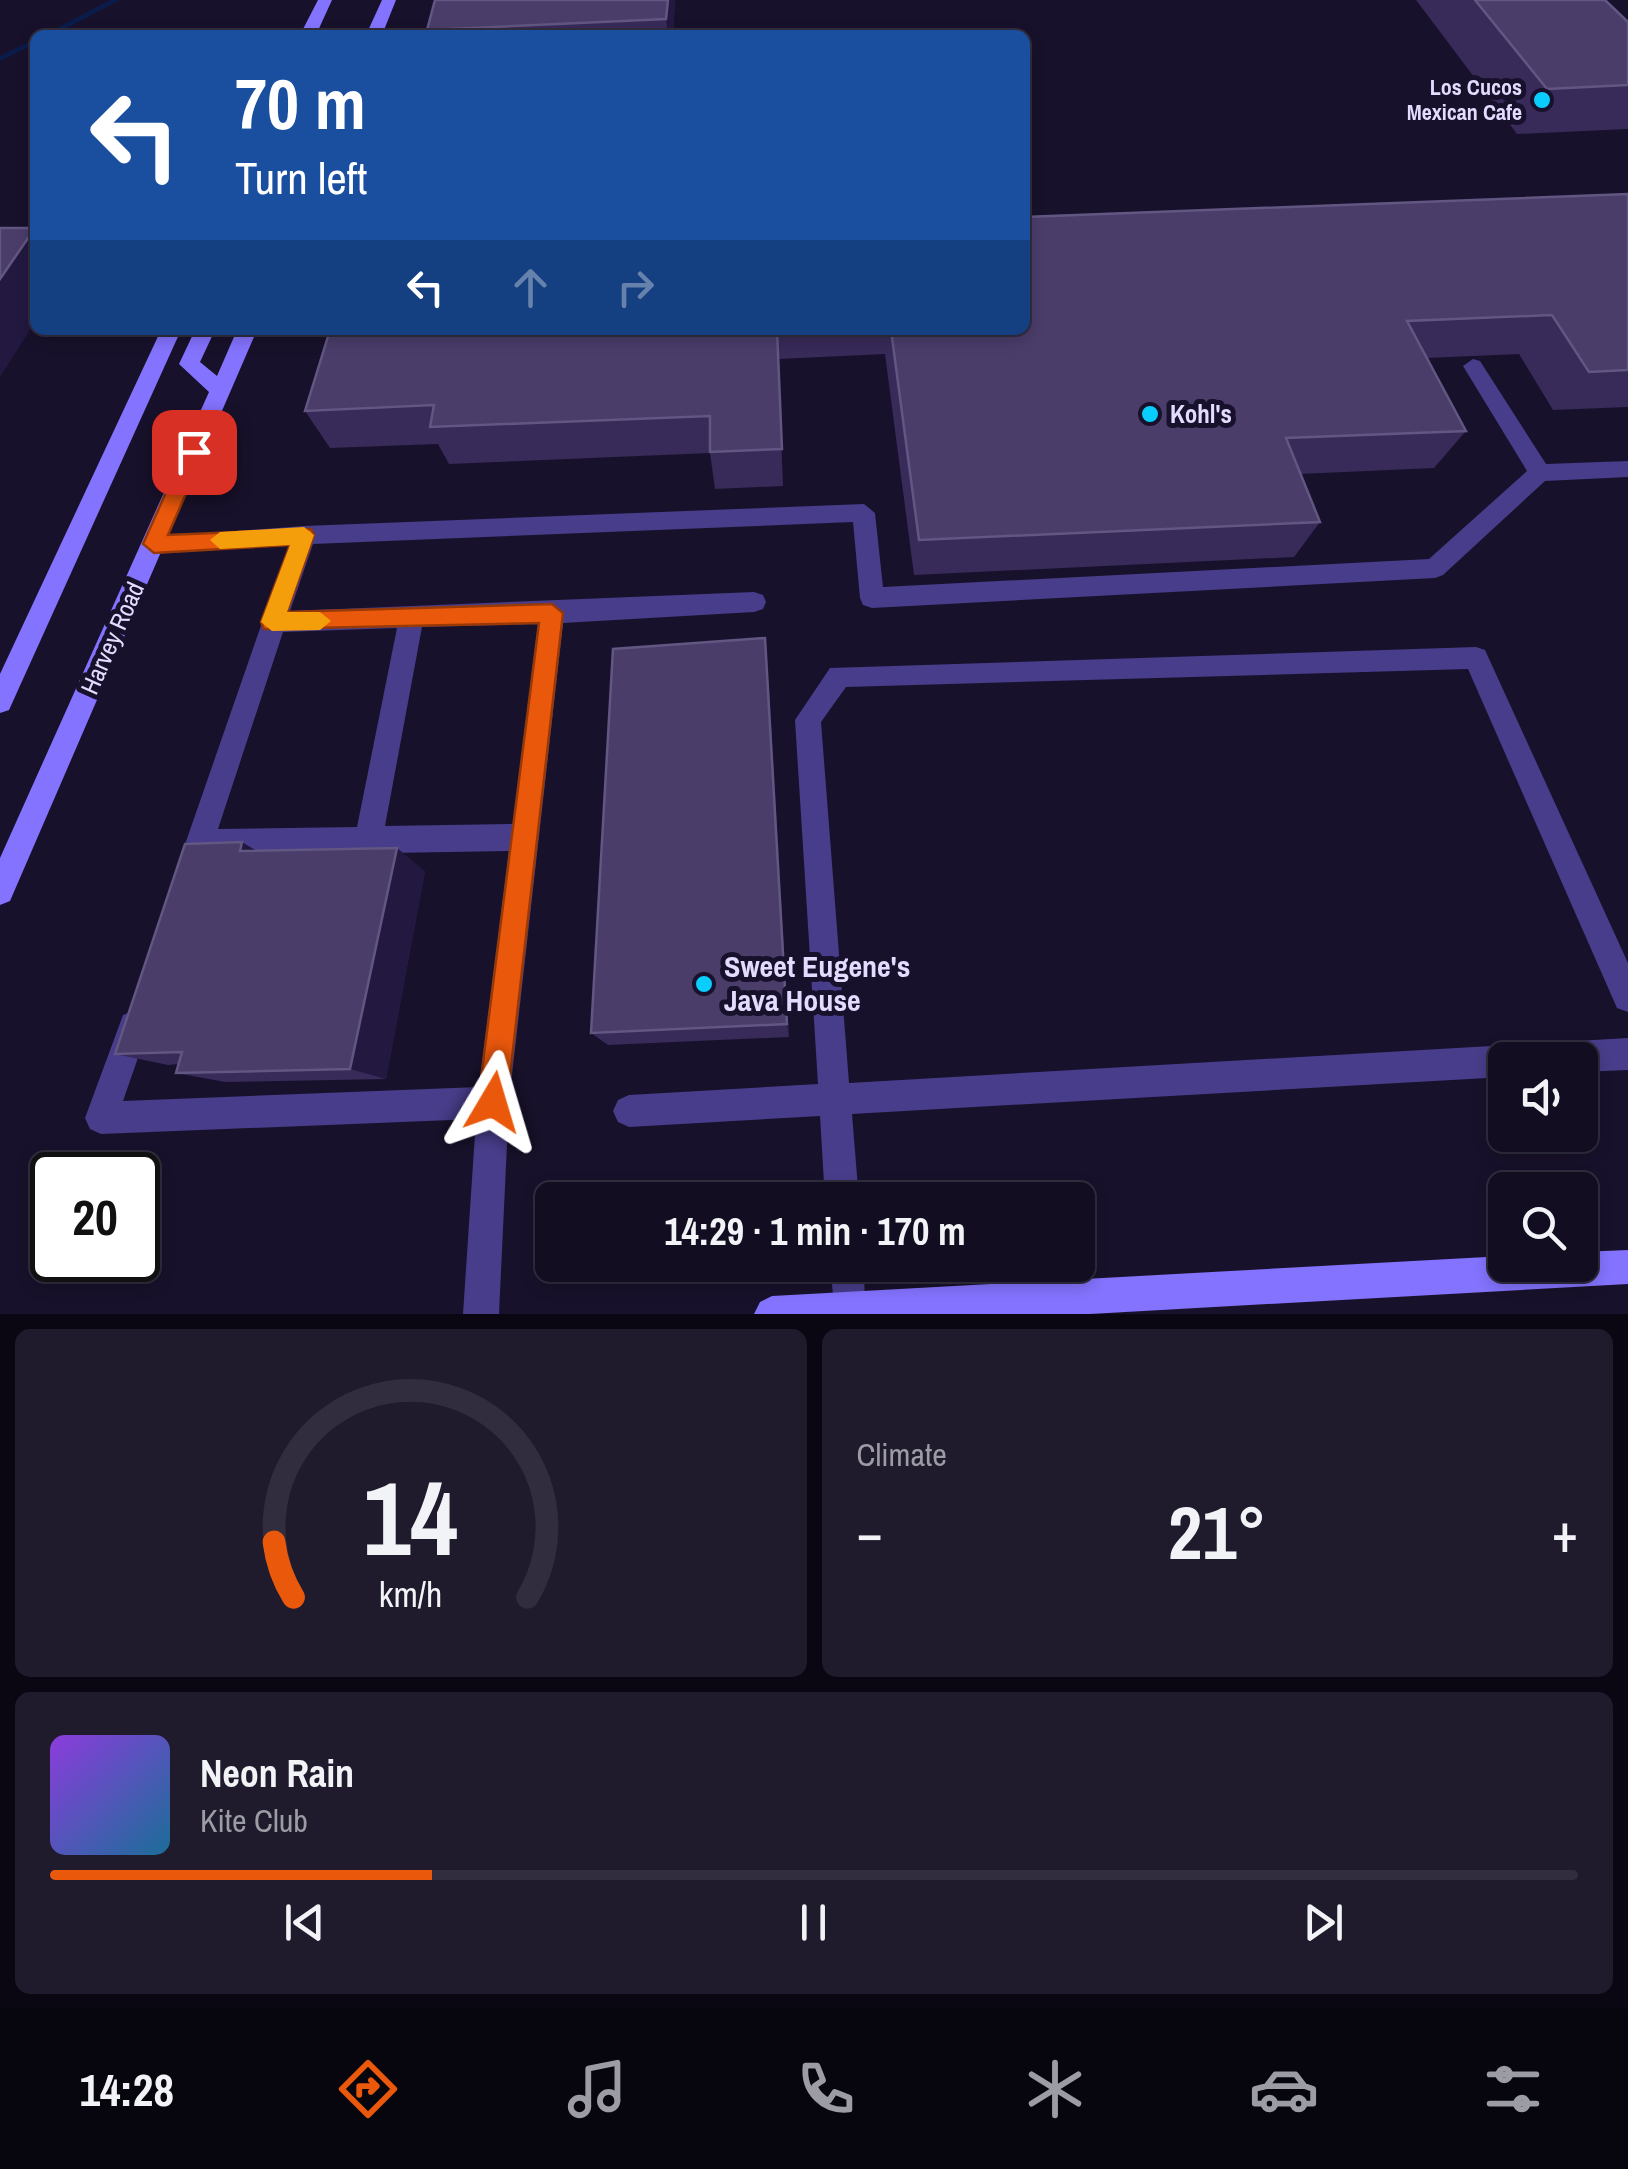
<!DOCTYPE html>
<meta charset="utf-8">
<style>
:root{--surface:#120d20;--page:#1f1b2d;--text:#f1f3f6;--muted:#9c9ca5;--line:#312d3e;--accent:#ea580c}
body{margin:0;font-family:"Archivo Narrow",sans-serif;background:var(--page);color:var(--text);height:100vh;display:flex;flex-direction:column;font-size:38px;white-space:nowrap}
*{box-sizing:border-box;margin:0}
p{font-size:32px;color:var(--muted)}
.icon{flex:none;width:55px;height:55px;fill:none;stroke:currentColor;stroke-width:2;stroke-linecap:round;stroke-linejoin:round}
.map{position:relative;height:1314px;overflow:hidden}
.sheet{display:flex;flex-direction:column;gap:15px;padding:15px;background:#0a0712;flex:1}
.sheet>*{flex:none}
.guide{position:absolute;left:30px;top:30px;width:1000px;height:305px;border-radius:15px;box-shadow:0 5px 15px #0003,0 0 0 2px var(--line);background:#1a4fa0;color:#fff;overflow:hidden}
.buttons{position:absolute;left:1488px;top:1042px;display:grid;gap:20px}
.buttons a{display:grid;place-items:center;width:110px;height:110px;border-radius:15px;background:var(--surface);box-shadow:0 5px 15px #0003,0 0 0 2px var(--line);font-size:50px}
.speed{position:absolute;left:30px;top:1152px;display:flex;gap:20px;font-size:50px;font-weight:700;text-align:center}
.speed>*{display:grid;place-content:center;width:130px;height:130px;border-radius:50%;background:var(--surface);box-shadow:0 5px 15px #0003,0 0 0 2px var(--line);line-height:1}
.speed .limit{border:5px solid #111;border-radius:15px;background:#fff;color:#111}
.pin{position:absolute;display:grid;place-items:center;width:85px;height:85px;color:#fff;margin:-42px;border-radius:20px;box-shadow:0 5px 15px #0006}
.me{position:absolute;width:110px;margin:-55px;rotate:7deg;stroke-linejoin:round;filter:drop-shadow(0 0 8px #0008)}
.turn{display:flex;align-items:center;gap:35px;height:210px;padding:0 40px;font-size:45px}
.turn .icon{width:130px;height:130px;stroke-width:2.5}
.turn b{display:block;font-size:70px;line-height:85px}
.lanes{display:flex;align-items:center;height:95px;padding:0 40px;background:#0003;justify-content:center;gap:50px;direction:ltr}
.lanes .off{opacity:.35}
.big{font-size:75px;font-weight:700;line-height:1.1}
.sheet .widget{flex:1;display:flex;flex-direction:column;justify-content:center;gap:15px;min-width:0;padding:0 35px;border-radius:15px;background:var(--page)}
.sheet .dial{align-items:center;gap:0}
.dial svg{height:260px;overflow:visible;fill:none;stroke:var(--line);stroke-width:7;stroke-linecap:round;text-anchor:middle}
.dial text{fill:var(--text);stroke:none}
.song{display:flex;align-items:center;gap:30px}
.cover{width:120px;height:120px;border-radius:15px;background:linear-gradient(135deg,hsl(270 70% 55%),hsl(200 70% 35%))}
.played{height:10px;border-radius:5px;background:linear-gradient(90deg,var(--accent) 25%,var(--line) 25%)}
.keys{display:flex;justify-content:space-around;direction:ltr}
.heat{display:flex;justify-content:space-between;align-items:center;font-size:55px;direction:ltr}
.sheet .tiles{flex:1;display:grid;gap:15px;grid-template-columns:1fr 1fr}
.widget:last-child{grid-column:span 2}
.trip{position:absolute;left:535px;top:1182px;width:560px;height:100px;border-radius:15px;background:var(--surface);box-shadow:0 5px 15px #0003,0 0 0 2px var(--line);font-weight:700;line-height:100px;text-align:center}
.tabs{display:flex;height:160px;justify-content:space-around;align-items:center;background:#07050d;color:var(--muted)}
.tabs .icon{width:70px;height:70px}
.tabs .on{color:var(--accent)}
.tabs b{font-size:45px;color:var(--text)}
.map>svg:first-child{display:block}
</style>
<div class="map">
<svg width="1628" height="1314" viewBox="0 0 1628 1314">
<rect width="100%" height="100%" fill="#18112b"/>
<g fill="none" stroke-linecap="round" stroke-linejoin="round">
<g fill="#0b1c4a" fill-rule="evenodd">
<path d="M 110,0 L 120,0 L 54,35 L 44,35 Z"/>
<path d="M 35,39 L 35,44 L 0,61 L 0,56 Z"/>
</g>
<g fill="#473d8a" fill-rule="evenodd">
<path d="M 1473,359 L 1480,361 L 1546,464 L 1628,461 L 1628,477 L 1545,481 L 1443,575 L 1435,578 L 872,608 L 863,605 L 860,598 L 853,522 L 313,544 L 290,611 L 754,592 L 763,595 L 766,602 L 763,609 L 754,612 L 563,623 L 509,1102 L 499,1314 L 463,1314 L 476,1119 L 101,1134 L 90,1129 L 85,1118 L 119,1026 L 123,1015 L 134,1011 L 145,1015 L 149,1026 L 123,1101 L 479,1087 L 509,851 L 209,856 L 198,886 L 188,890 L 178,886 L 174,876 L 289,545 L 153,554 L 145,552 L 141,545 L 145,538 L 304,526 L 864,504 L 875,513 L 883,587 L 1429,559 L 1527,471 L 1463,366 ZM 538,624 L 513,824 L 385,826 L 422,627 ZM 397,628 L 357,827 L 218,829 L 283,632 Z"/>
<path d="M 1476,647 L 1485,650 L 1628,963 L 1628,1012 L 1617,1008 L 1468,669 L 846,687 L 821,722 L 849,1083 L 1628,1038 L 1628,1070 L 1580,1072 L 1580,1060 L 1505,1060 L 1505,1077 L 852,1114 L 859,1200 L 825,1200 L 820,1116 L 629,1127 L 618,1122 L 613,1111 L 618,1100 L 629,1095 L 818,1084 L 795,720 L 830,668 Z"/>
<path d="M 830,1265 L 864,1265 L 865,1314 L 835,1314 Z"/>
</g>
<g fill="#8473fe" fill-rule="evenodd">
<path d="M 318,0 L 332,0 L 316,35 L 300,35 Z"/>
<path d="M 382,0 L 396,0 L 382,35 L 366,35 Z"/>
<path d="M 161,330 L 181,330 L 9,710 L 0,713 L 0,674 Z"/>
<path d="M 195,330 L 215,330 L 200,362 L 217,376 L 237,330 L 257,330 L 10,901 L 0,905 L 0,858 L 209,392 L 179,364 Z"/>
<path d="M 1628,1250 L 1628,1284 L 1090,1314 L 754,1314 L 760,1302 L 772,1296 L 1505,1256 L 1505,1265 L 1580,1265 L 1580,1252 Z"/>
</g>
</g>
<g fill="#382a59">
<path d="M 675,0 L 673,35 L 429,35 L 427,30 Z"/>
<path d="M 1416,0 L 1605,0 L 1628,22 L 1628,129 L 1517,134 Z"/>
<path d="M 1628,194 L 1628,407 L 1553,410 L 1519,354 L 1427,358 L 1466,431 L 1434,468 L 1300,474 L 1320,522 L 1294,557 L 914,575 L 885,354 L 778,359 L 783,486 L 715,489 L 710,453 L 449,464 L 438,444 L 330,448 L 305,411 L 330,330 L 1025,330 Z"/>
<path d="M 768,672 L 789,1037 L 608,1045 L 591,1033 Z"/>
<path d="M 256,851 L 425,871 L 386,1079 L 225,1082 L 176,1073 L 179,1064 L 168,1065 L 115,1054 Z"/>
</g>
<g fill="#23183f">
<path d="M 668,0 L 675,0 L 673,35 L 668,35 L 666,19 Z"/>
<path d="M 35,228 L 35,322 L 0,377 L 0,279 Z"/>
<path d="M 765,638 L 768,672 L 789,1037 L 787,1024 Z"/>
<path d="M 242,842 L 281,866 L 240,851 Z"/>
<path d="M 397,848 L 425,871 L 386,1079 L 350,1069 Z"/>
</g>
<g fill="#4a3d6a" stroke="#625682" stroke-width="2.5">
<path d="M 435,0 L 668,0 L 666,19 L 427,30 Z"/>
<path d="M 1475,0 L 1605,0 L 1628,22 L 1628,85 L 1547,89 Z"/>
<path d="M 1628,194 L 1628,370 L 1589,372 L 1552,315 L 1407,321 L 1466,431 L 1286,438 L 1320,522 L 919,540 L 891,330 L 1025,330 L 1025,217 Z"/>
<path d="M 0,228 L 35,228 L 0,279 Z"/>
<path d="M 330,330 L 777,330 L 782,449 L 710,452 L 710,416 L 430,427 L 434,405 L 305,411 Z"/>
<path d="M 765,638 L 787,1024 L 591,1033 L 613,649 Z"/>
<path d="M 242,842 L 240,851 L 397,848 L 350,1069 L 176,1073 L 182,1052 L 115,1054 L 185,844 Z"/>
</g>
<path fill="#ea580c" stroke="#983908" stroke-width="2.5" d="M 194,444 L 204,452 L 168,535 L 311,529 L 314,535 L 287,612 L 552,604 L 563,613 L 507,1102 L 503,1113 L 493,1117 L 482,1113 L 478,1102 L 539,623 L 264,629 L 261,622 L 290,545 L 154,553 L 143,544 L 184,452 Z"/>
<path fill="#f59e0b" d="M 304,527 L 314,535 L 287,612 L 320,612 L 331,621 L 320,630 L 272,631 L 261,622 L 290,545 L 220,549 L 210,540 L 220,532 Z"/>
<g fill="#09cdfd" stroke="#18112b" stroke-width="4">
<circle cx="1542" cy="100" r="10"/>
<circle cx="1150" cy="414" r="10"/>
<circle cx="704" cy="984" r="10"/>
</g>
<g text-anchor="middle" stroke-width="10" stroke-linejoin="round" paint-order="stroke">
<g font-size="22" font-weight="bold" fill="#e3dcff" stroke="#18112b" text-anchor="end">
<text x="1522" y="95">Los Cucos<tspan x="1522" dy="25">Mexican Cafe</tspan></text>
</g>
<g font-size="25" font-weight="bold" fill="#e3dcff" stroke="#18112b" text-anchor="start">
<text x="1170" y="423">Kohl's</text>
</g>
<g font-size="25" fill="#e3dcff" stroke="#18112b">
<text transform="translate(112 638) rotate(-66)" y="9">Harvey Road</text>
</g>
<g font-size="30" font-weight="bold" fill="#e3dcff" stroke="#18112b" text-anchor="start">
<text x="724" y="977">Sweet Eugene's<tspan x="724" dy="34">Java House</tspan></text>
</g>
</g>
</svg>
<div class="buttons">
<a><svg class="icon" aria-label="sound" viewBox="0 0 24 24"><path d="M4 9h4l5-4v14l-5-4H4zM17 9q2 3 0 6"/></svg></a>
<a><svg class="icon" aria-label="search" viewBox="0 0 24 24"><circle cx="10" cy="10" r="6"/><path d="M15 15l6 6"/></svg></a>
</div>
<div class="speed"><div class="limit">20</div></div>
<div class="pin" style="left:194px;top:452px;background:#d93025"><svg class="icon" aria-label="arrive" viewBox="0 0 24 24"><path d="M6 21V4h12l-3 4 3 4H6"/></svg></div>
<svg class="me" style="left:493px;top:1102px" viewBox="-20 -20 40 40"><path d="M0-17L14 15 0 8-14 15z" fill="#ea580c" stroke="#fff" stroke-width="4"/></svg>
<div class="trip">14:29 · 1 min · 170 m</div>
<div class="guide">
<div class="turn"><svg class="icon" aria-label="left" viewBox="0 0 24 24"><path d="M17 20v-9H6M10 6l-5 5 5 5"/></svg><div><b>70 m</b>Turn left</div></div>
<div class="lanes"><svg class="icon" aria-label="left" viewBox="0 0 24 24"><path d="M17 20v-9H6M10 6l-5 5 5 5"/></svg><svg class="icon off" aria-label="ahead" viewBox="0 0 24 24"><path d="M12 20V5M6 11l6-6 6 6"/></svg><svg class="icon off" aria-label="right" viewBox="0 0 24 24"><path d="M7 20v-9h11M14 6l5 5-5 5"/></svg></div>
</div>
</div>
<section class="sheet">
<div class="tiles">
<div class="widget dial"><svg viewBox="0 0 100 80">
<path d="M14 69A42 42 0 1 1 86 69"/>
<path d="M14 69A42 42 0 0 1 8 52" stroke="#ea580c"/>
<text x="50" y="56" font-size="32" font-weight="700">14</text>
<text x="50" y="72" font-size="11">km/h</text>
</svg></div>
<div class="widget"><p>Climate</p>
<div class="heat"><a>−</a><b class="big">21°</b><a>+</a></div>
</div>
<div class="widget">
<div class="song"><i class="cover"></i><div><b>Neon Rain</b><p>Kite Club</p></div></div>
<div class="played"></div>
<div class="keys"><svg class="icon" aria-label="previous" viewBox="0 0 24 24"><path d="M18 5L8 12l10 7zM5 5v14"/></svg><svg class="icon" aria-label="pause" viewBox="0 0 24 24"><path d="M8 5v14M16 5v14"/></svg><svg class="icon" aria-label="next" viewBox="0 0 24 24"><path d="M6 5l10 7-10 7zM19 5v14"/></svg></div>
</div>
</div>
</section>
<nav class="tabs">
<b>14:28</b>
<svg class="icon on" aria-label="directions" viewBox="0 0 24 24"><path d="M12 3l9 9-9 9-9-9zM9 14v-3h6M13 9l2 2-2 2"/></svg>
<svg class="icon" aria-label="music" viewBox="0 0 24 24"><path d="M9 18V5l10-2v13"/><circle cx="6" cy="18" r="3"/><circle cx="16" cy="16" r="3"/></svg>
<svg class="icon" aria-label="phone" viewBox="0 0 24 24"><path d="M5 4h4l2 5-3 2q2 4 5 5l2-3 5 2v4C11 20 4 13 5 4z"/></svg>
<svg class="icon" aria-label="climate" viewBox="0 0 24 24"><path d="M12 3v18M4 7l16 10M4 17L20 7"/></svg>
<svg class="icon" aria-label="car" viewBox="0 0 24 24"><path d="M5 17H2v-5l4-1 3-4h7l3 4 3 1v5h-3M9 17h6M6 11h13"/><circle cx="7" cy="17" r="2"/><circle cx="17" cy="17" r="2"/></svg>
<svg class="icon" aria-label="filters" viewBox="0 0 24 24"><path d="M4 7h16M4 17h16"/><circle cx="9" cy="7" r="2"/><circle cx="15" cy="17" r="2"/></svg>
</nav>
